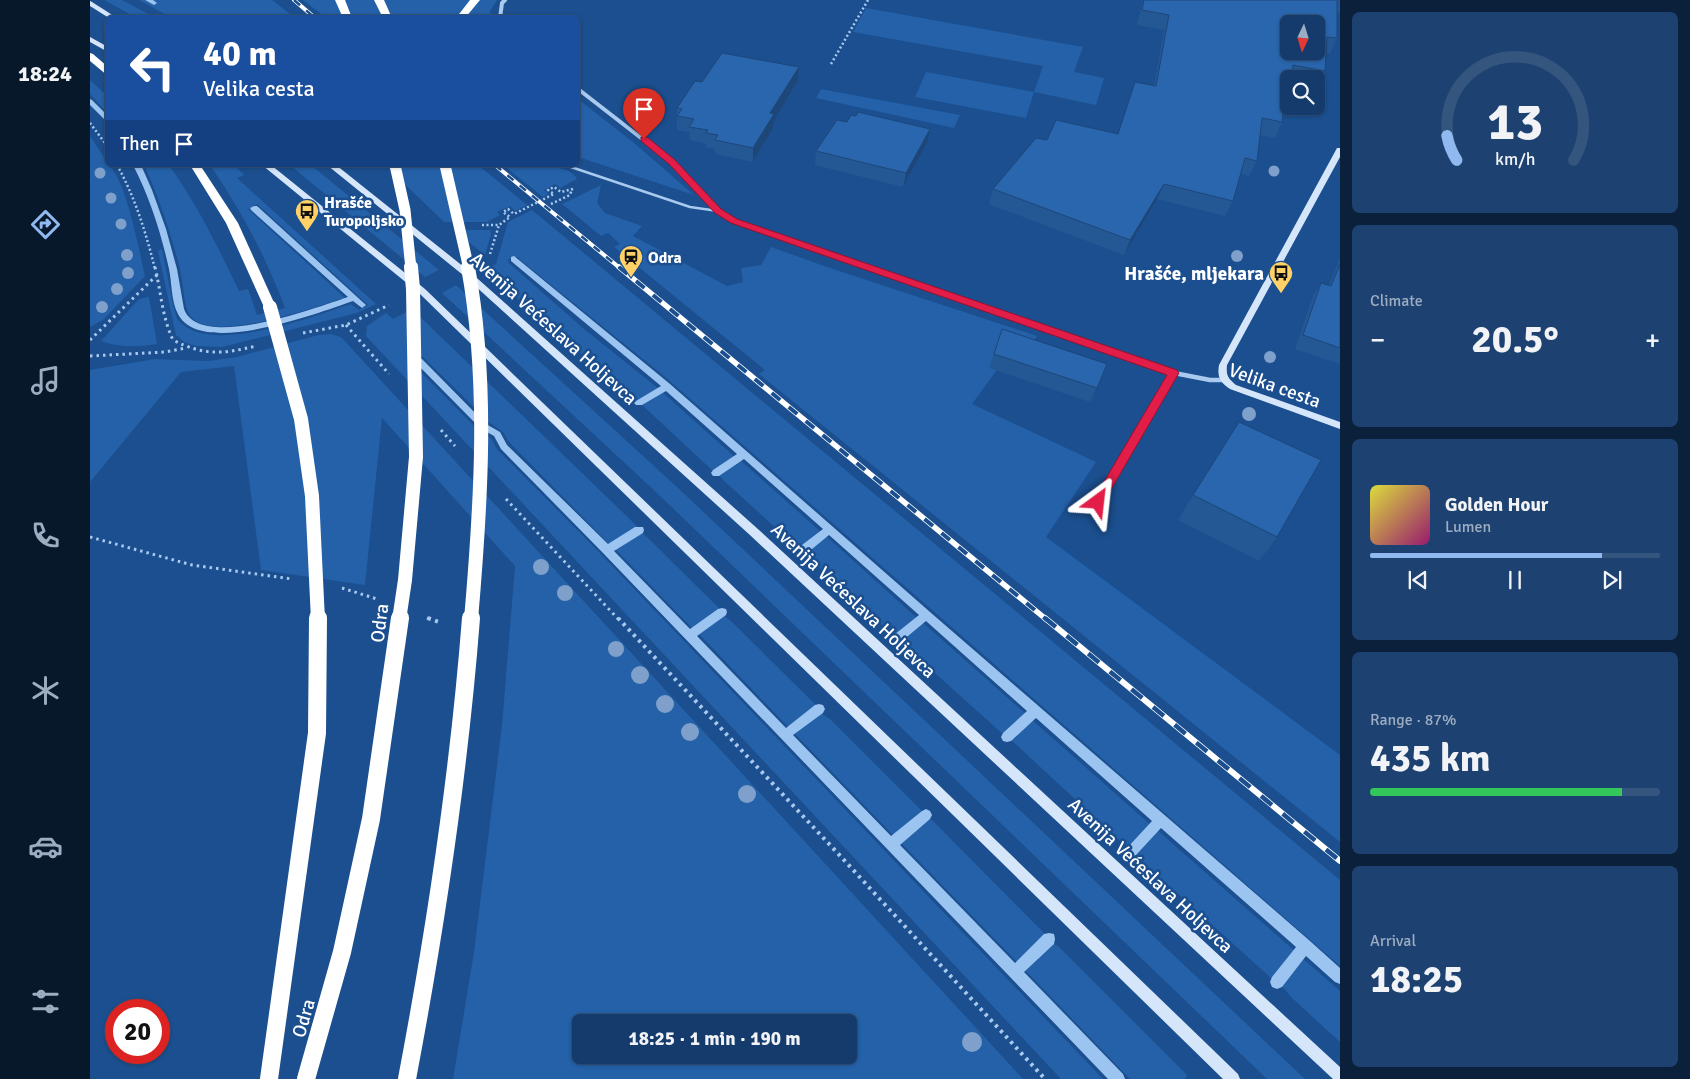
<!DOCTYPE html>
<meta charset="utf-8">
<style>
:root{--surface:#143b6b;--page:#1d4271;--text:#f1f3f6;--muted:#9dadc1;--line:#33557e;--accent:#90b9f0}
body{margin:0;font-family:Signika,sans-serif;background:var(--page);color:var(--text);height:100vh;display:flex;flex-direction:column;font-size:19px;white-space:nowrap}
*{box-sizing:border-box;margin:0}
p{font-size:16px;color:var(--muted)}
.icon{flex:none;width:28px;height:28px;fill:none;stroke:currentColor;stroke-width:2;stroke-linecap:round;stroke-linejoin:round}
.map{position:relative;flex:1;overflow:hidden}
.sheet{display:flex;flex-direction:column;gap:12px;padding:12px;background:#0b203b;width:350px}
.sheet>*{flex:none}
.guide{position:absolute;left:15px;top:15px;width:475px;height:152px;border-radius:8px;box-shadow:0 1px 4px #0004,0 0 0 1px var(--line);background:#1a4fa0;color:#fff;overflow:hidden}
.needle{width:32px;rotate:184deg}
.fabs{position:absolute;left:1190px;top:15px;display:grid;gap:10px}
.fabs a{display:grid;place-items:center;width:45px;height:45px;border-radius:8px;background:var(--surface);box-shadow:0 1px 4px #0004,0 0 0 1px var(--line);font-size:25px}
.speed{position:absolute;left:15px;top:999px;display:flex;gap:10px;font-size:25px;font-weight:700;text-align:center}
.speed>*{display:grid;place-content:center;width:65px;height:65px;border-radius:50%;background:var(--surface);box-shadow:0 1px 4px #0004,0 0 0 1px var(--line);line-height:1}
.speed .limit{border:8px solid #d22;background:#fff;color:#111}
.pin{position:absolute;display:grid;place-items:center;width:42px;height:42px;color:#fff;margin:-51px -21px;border-radius:50% 50% 50% 0;rotate:-45deg;box-shadow:0 0 5px #0007}
.pin .icon{rotate:45deg}
.me{position:absolute;width:55px;margin:-28px;rotate:30deg;stroke-linejoin:round;filter:drop-shadow(0 0 4px #0008)}
.turn{display:flex;align-items:center;gap:18px;height:105px;padding:0 15px;font-size:22px}
.turn .icon{width:65px;height:65px;stroke-width:2.5}
.turn b{display:block;font-size:35px;line-height:42px}
.then{display:flex;align-items:center;height:48px;padding:0 15px;background:#0003;gap:10px;font-size:19px}
.big{font-size:38px;font-weight:700;line-height:1.1}
.sheet .card{flex:1;display:flex;flex-direction:column;justify-content:center;gap:8px;min-width:0;padding:0 18px;border-radius:8px;background:var(--page)}
.sheet .dial{align-items:center;gap:0}
.dial svg{height:130px;overflow:visible;fill:none;stroke:var(--line);stroke-width:7;stroke-linecap:round;text-anchor:middle}
.dial text{fill:var(--text);stroke:none}
.song{display:flex;align-items:center;gap:15px}
.cover{width:60px;height:60px;border-radius:8px;background:linear-gradient(135deg,hsl(60 70% 55%),hsl(320 70% 35%))}
.played{height:5px;border-radius:2px;background:linear-gradient(90deg,var(--accent) 80%,var(--line) 80%)}
.keys{display:flex;justify-content:space-around;direction:ltr}
.heat{display:flex;justify-content:space-between;align-items:center;font-size:28px;direction:ltr}
.charge{height:8px;border-radius:4px;background:linear-gradient(90deg,#34c759 87%,var(--line) 0)}
.trip{position:absolute;left:482px;top:1014px;width:285px;height:50px;border-radius:8px;background:var(--surface);box-shadow:0 1px 4px #0004,0 0 0 1px var(--line);font-weight:700;line-height:50px;text-align:center}
main{display:flex;flex:1;min-height:0}
.dock{display:flex;flex-direction:column;width:90px;justify-content:space-around;align-items:center;background:#08182b;color:var(--muted)}
.dock .icon{width:35px;height:35px}
.dock .active{color:var(--accent)}
.dock b{font-size:22px;color:var(--text)}
.map>svg:first-child{display:block}
</style>
<main>
<nav class="dock">
<b>18:24</b>
<svg class="icon active" aria-label="directions" viewBox="0 0 24 24"><path d="M12 3l9 9-9 9-9-9zM9 14v-3h6M13 9l2 2-2 2"/></svg>
<svg class="icon" aria-label="music" viewBox="0 0 24 24"><path d="M9 18V5l10-2v13"/><circle cx="6" cy="18" r="3"/><circle cx="16" cy="16" r="3"/></svg>
<svg class="icon" aria-label="phone" viewBox="0 0 24 24"><path d="M5 4h4l2 5-3 2q2 4 5 5l2-3 5 2v4C11 20 4 13 5 4z"/></svg>
<svg class="icon" aria-label="climate" viewBox="0 0 24 24"><path d="M12 3v18M4 7l16 10M4 17L20 7"/></svg>
<svg class="icon" aria-label="car" viewBox="0 0 24 24"><path d="M5 17H2v-5l4-1 3-4h7l3 4 3 1v5h-3M9 17h6M6 11h13"/><circle cx="7" cy="17" r="2"/><circle cx="17" cy="17" r="2"/></svg>
<svg class="icon" aria-label="filters" viewBox="0 0 24 24"><path d="M4 7h16M4 17h16"/><circle cx="9" cy="7" r="2"/><circle cx="15" cy="17" r="2"/></svg>
</nav>
<div class="map">
<svg width="1250" height="1079" viewBox="0 0 1250 1079">
<rect width="100%" height="100%" fill="#1b4f8f"/>
<g fill="#2461a8" fill-rule="evenodd">
<path d="M 14,0 L 32,0 L 64,17 L 45,17 Z"/>
<path d="M 49,0 L 182,0 L 204,17 L 80,17 Z"/>
<path d="M 213,0 L 407,0 L 400,11 L 401,18 L 235,17 Z"/>
<path d="M 776,8 L 993,47 L 984,72 L 1014,78 L 1006,105 L 944,92 L 936,118 L 825,97 L 836,72 L 944,92 L 953,66 L 763,32 Z"/>
<path d="M 0,80 L 17,96 L 17,113 L 0,94 Z"/>
<path d="M 731,89 L 870,115 L 864,128 L 726,98 Z"/>
<path d="M 488,99 L 543,142 L 604,195 L 488,157 Z"/>
<path d="M 0,136 L 17,162 L 18,165 C 35,175 50,254 55,276 L 13,320 L 0,327 Z"/>
<path d="M 54,165 L 79,165 C 107,204 128,247 149,291 L 158,289 L 167,315 L 195,308 C 176,257 151,210 120,165 L 144,165 L 154,175 L 147,178 L 286,304 L 267,313 L 132,347 L 105,346 L 94,342 L 86,335 L 84,326 L 68,251 L 72,249 C 75,262 84,315 88,320 C 119,357 223,316 261,304 L 269,310 L 278,305 L 167,204 L 158,209 L 255,298 C 227,306 117,347 99,314 C 93,302 93,279 89,265 C 80,232 69,197 54,165 Z"/>
<path d="M 200,165 L 221,165 L 349,270 L 335,277 Z"/>
<path d="M 295,165 L 388,165 L 437,205 L 425,211 L 420,206 L 407,212 L 410,215 L 397,222 L 354,222 Z"/>
<path d="M 413,165 C 429,165 480,162 487,179 L 470,188 L 465,184 L 454,190 L 458,194 L 453,197 Z"/>
<path d="M 511,185 L 507,203 L 515,213 L 552,226 L 543,236 L 637,286 L 653,282 L 651,268 L 671,265 L 681,247 L 737,267 L 947,336 L 937,352 L 923,348 L 882,404 L 1006,462 L 956,537 L 1250,755 L 1250,842 L 669,374 L 675,370 L 524,247 L 530,244 L 518,233 L 511,236 L 472,204 Z"/>
<path d="M 442,210 L 1250,880 L 1250,966 L 574,376 L 429,259 L 429,257 L 418,259 L 419,263 L 494,329 L 569,389 L 547,402 L 395,270 L 406,264 L 418,222 Z"/>
<path d="M 364,230 L 400,230 L 401,234 L 395,255 Z"/>
<path d="M 366,285 L 587,487 L 1215,1079 L 1177,1079 L 568,494 L 352,293 Z"/>
<path d="M 59,297 L 67,344 C 49,347 29,348 11,341 L 49,299 Z"/>
<path d="M 322,309 L 548,527 L 521,546 L 419,442 L 413,432 L 400,423 L 331,355 L 331,352 L 323,364 L 388,430 L 401,438 L 407,449 L 507,550 L 1013,1079 L 971,1079 L 276,336 L 277,326 L 296,313 L 303,319 Z"/>
<path d="M 241,334 L 251,337 L 933,1079 L 363,1079 L 384,952 L 412,725 L 425,566 L 292,418 L 275,585 L 171,570 L 144,366 L 91,372 L 0,482 L 0,370 L 65,359 L 118,361 L 147,357 L 228,335 ZM 491,1022 L 759,1022 L 759,1055 L 491,1055 Z"/>
<path d="M 571,391 L 646,458 L 624,472 L 551,404 Z"/>
<path d="M 649,459 L 730,531 L 733,533 L 710,550 L 633,480 L 628,474 Z"/>
<path d="M 550,531 L 558,538 L 631,610 L 604,630 L 525,549 Z"/>
<path d="M 735,535 L 828,619 L 805,637 L 720,559 L 715,552 Z"/>
<path d="M 632,614 L 641,621 L 727,706 L 699,728 L 608,633 Z"/>
<path d="M 831,621 L 937,715 L 914,735 L 818,649 L 811,639 L 816,633 Z"/>
<path d="M 729,712 L 740,719 L 832,811 C 828,821 814,831 804,836 L 703,732 Z"/>
<path d="M 940,718 L 1062,826 L 1040,850 L 920,739 L 925,731 Z"/>
<path d="M 833,818 L 842,820 L 956,935 L 928,963 L 809,841 Z"/>
<path d="M 1066,829 L 1206,952 L 1183,980 L 1055,864 L 1045,853 Z"/>
<path d="M 962,943 L 968,946 L 1097,1075 L 1095,1079 L 1040,1079 L 933,968 L 938,960 Z"/>
<path d="M 1210,956 L 1250,991 L 1250,1042 L 1202,998 L 1190,984 L 1194,974 Z"/>
</g>
<g fill="none" stroke-linecap="round" stroke-linejoin="round">
<g fill="#9cc4f0" fill-rule="evenodd">
<path d="M 55,0 L 63,0 L 67,3 L 64,5 Z"/>
<path d="M 0,99 L 2,100 L 18,116 L 18,123 L 0,105 Z"/>
<path d="M 43,165 L 51,165 L 62,190 L 76,229 L 87,269 L 94,309 C 110,352 228,307 258,297 L 161,210 L 160,208 L 164,206 L 167,206 L 276,305 L 272,308 L 263,301 C 228,313 110,358 88,314 C 81,301 82,283 79,269 C 71,233 60,198 43,165 Z"/>
<path d="M 424,256 L 580,384 L 840,612 L 1220,941 L 1250,968 L 1250,984 L 1245,982 L 1216,956 L 1192,987 L 1187,989 L 1182,987 L 1180,982 L 1182,977 L 1206,947 L 1071,828 L 1046,855 L 1042,857 L 1038,855 L 1036,851 L 1038,847 L 1062,821 L 946,718 L 921,741 L 917,742 L 913,741 L 911,737 L 913,733 L 937,711 L 836,621 L 812,641 L 808,643 L 804,641 L 803,638 L 804,635 L 829,615 L 739,535 L 716,554 L 708,554 L 707,551 L 708,548 L 733,529 L 654,459 L 629,476 L 623,476 L 621,473 L 623,470 L 647,454 L 576,391 L 552,405 L 546,405 L 544,403 L 546,401 L 571,386 L 421,261 L 421,257 Z"/>
<path d="M 329,358 L 332,359 L 396,424 L 410,432 L 417,445 L 518,544 L 545,527 L 553,527 L 554,530 L 553,533 L 524,551 L 600,629 L 628,609 L 632,608 L 636,609 L 637,612 L 636,615 L 607,636 L 696,728 L 725,705 L 729,704 L 733,705 L 735,709 L 733,713 L 703,735 L 801,836 L 832,811 L 836,809 L 840,811 L 842,815 L 840,819 L 810,845 L 925,963 L 954,934 L 959,933 L 964,934 L 965,939 L 964,944 L 934,972 L 1033,1074 L 1035,1079 L 1018,1079 L 513,553 L 411,449 L 404,436 L 390,428 L 326,363 L 325,361 Z"/>
</g>
<g stroke="#a9c9ee" stroke-width="2.5" stroke-dasharray="2 2.5" stroke-linecap="butt">
<path d="M 741,64 L 778,0"/>
<path d="M 0,123 L 18,147"/>
<path d="M 27,165 C 45,197 56,233 65,269"/>
<path d="M 461,204 L 480,195 L 482,189"/>
<path d="M 392,225 L 409,225 L 420,217 L 413,212 L 418,209 L 424,214 L 464,194 L 458,190 L 464,187 L 471,192 L 483,189"/>
<path d="M 400,254 L 409,225"/>
</g>
<g stroke="#a9c9ee" stroke-width="3" stroke-dasharray="2.5 4" stroke-linecap="butt">
<path d="M 65,267 C 71,292 72,317 83,340 C 114,356 133,354 166,346"/>
<path d="M 256,325 L 299,374"/>
<path d="M 213,333 L 256,325 L 299,305"/>
<path d="M 0,340 L 67,275"/>
<path d="M 0,356 L 75,352 L 96,348"/>
<path d="M 351,430 L 365,446"/>
<path d="M 416,499 L 529,620"/>
<path d="M 0,537 L 102,565 L 202,579"/>
<path d="M 252,588 L 287,599"/>
<path d="M 337,618 L 342,620"/>
</g>
<g stroke="#a9c9ee" stroke-width="4" stroke-dasharray="3 4.5" stroke-linecap="butt">
<path d="M 338,618 L 352,623"/>
<path d="M 528,618 L 754,860 L 955,1079"/>
</g>
<path stroke="#a9c9ee" stroke-width="2.5" d="M 475,165 L 600,207 L 628,211"/>
<path stroke="#a9c9ee" stroke-width="4" d="M 1008,502 L 1084,373"/>
<g stroke="#a9c9ee" stroke-width="4">
<path d="M 410,18 L 412,3 L 415,0"/>
<path d="M 488,89 L 582,162 L 628,211 L 644,221 L 782,269"/>
</g>
<path stroke="#a9c9ee" stroke-width="4.5" d="M 778,267 L 1084,373 L 1120,380 L 1134,380"/>
<g fill="#d6e6fa" fill-rule="evenodd">
<path d="M 0,1 L 2,2 L 27,18 L 19,18 L 0,6 Z"/>
<path d="M 0,37 L 18,47 L 18,52 L 0,42 Z"/>
<path d="M 1247,148 L 1250,148 L 1250,157 L 1137,365 C 1136,376 1138,378 1146,385 L 1250,422 L 1250,429 L 1140,389 C 1130,382 1127,377 1129,365 Z"/>
<path d="M 172,165 L 181,165 L 335,289 L 1148,1074 L 1150,1079 L 1133,1079 L 329,293 Z"/>
<path d="M 237,165 L 246,165 L 379,271 L 669,530 L 1250,1067 L 1250,1079 L 1243,1079 L 661,536 L 373,275 Z"/>
</g>
<g fill="#fff" fill-rule="evenodd">
<path d="M 245,0 L 255,0 L 262,18 L 253,18 Z"/>
<path d="M 284,0 L 294,0 L 302,18 L 293,18 Z"/>
<path d="M 380,0 L 390,0 L 375,18 L 366,18 Z"/>
<path d="M 0,53 L 3,54 L 18,67 L 18,76 L 0,61 Z"/>
<path d="M 100,165 L 110,165 L 148,223 L 186,307 L 184,310 L 180,311 L 174,307 L 136,223 Z"/>
</g>
<g stroke="#fff" stroke-width="4">
<g id="rail-far2">
<path d="M 204,0 L 225,18"/>
<path d="M 405,165 L 531,269"/>
</g>
</g>
<g stroke="#fff" stroke-width="5.5">
<path id="rail-far1" d="M 529,267 L 957,620"/>
</g>
<g stroke="#fff" stroke-width="6">
<path id="rail" d="M 955,618 L 1250,861"/>
</g>
<use href="#rail-far2" stroke="#1b4f8f" stroke-width="2.5" stroke-dasharray="8" stroke-linecap="butt"/>
<use href="#rail-far1" stroke="#1b4f8f" stroke-width="4" stroke-dasharray="11" stroke-linecap="butt"/>
<use href="#rail" stroke="#1b4f8f" stroke-width="4.5" stroke-dasharray="14" stroke-linecap="butt"/>
<g stroke="#fff" stroke-width="11">
<path d="M 305,165 L 315,210 L 321,269"/>
<path d="M 355,165 L 379,269"/>
</g>
<g stroke="#fff" stroke-width="14">
<path d="M 378,267 C 399,383 391,504 381,620"/>
<path d="M 180,307 L 211,419 L 222,496 L 228,620"/>
<path d="M 309,620 L 315,580 L 326,457 L 323,289 L 321,267"/>
</g>
<g stroke="#fff" stroke-width="18">
<path d="M 179,1079 L 227,733 L 228,618"/>
<path d="M 216,1079 L 252,952 L 281,819 L 310,618"/>
<path d="M 317,1079 C 346,926 369,773 381,618"/>
</g>
</g>
<g fill="#7ea0ca">
<circle cx="1184" cy="171" r="5.5"/>
<circle cx="10" cy="173" r="5.5"/>
<circle cx="21" cy="198" r="5.5"/>
<circle cx="31" cy="224" r="5.5"/>
<circle cx="37" cy="255" r="6"/>
<circle cx="1147" cy="256" r="6"/>
<circle cx="38" cy="273" r="6"/>
<circle cx="27" cy="289" r="6"/>
<circle cx="12" cy="307" r="6"/>
<circle cx="1180" cy="357" r="6"/>
<circle cx="1159" cy="414" r="7"/>
<circle cx="451" cy="567" r="8"/>
<circle cx="475" cy="593" r="8"/>
<circle cx="526" cy="649" r="8"/>
<circle cx="550" cy="675" r="9"/>
<circle cx="575" cy="704" r="9"/>
<circle cx="600" cy="732" r="9"/>
<circle cx="657" cy="794" r="9"/>
<circle cx="882" cy="1042" r="10"/>
</g>
<g fill="#245895">
<path d="M 1053,0 L 1250,0 L 1250,13 L 1247,12 L 1247,38 L 1240,54 L 1236,53 L 1235,71 L 1228,86 L 1226,86 L 1226,79 L 1199,79 L 1199,99 L 1193,110 L 1192,122 L 1185,138 L 1170,135 L 1167,161 L 1159,176 L 1150,174 L 1143,201 L 1135,216 L 1067,199 L 1034,255 L 899,204 L 903,189 L 957,140 L 1027,134 L 1064,86 L 1074,30 L 1047,25 Z"/>
<path d="M 709,67 L 708,80 L 684,121 L 683,128 L 663,162 L 625,154 L 625,149 L 616,147 L 616,144 L 600,140 L 599,132 L 587,130 L 587,108 L 612,82 Z"/>
<path d="M 837,143 L 813,187 L 725,165 L 726,151 Z"/>
<path d="M 1250,258 L 1250,364 L 1205,349 L 1223,296 L 1231,283 L 1239,285 Z"/>
<path d="M 904,354 L 1017,364 L 1000,402 L 899,368 Z"/>
<path d="M 1103,495 L 1187,537 L 1169,561 L 1088,520 Z"/>
</g>
<g fill="#1d4779">
<path d="M 709,67 L 708,80 L 684,121 L 683,128 L 663,162 L 663,148 L 680,113 Z"/>
<path d="M 840,129 L 837,143 L 813,187 L 816,173 Z"/>
<path d="M 1074,184 L 1067,199 L 1034,255 L 1040,240 Z"/>
</g>
<g fill="#2a66ad" stroke="#1d4779" fill-rule="evenodd">
<path d="M 1054,0 L 1247,0 L 1247,38 L 1237,37 L 1235,71 L 1203,65 L 1202,79 L 1199,79 L 1199,95 L 1195,95 L 1192,122 L 1172,118 L 1167,161 L 1155,158 L 1143,201 L 1074,184 L 1040,240 L 903,189 L 946,138 L 957,140 L 966,120 L 1028,134 L 1045,82 L 1066,86 L 1079,15 L 1052,10 ZM 1199,24 L 1226,24 L 1226,51 L 1199,51 Z"/>
<path d="M 632,53 L 709,67 L 680,113 L 684,114 L 663,148 L 625,140 L 628,135 L 616,133 L 618,130 L 599,127 L 604,119 L 587,116 L 592,109 L 587,108 L 605,81 L 612,82 Z"/>
<path d="M 768,112 L 840,129 L 816,173 L 726,151 L 747,120 L 757,122 L 761,115 L 766,116 Z"/>
<path d="M 1250,264 L 1250,348 L 1213,335 L 1231,283 L 1241,286 Z"/>
<path d="M 912,329 L 1017,364 L 1007,388 L 904,354 Z"/>
<path d="M 1149,422 L 1231,460 L 1187,537 L 1103,495 Z"/>
</g>
<path fill="#e11d48" stroke="#92132f" d="M 551,137 L 557,137 L 585,160 L 631,209 L 647,219 L 1087,370 L 1089,373 L 1012,505 L 1008,506 L 1002,502 L 1077,375 L 641,223 L 625,213 L 579,164 L 551,141 Z"/>
<defs>
<g id="bus-pin" transform="scale(1.25)"><path d="M0 17L-7.5 6A9.5 9.5 0 1 1 7.5 6Z" fill="#ffd166" stroke="#1b4f8f"/><path d="M-5-6H5V4H4V6H2V4H-2V6H-4V4H-5ZM-3.5-4V0h7V-4ZM-3.5 1.2v1.5H-2V1.2ZM2 1.2v1.5H3.5V1.2Z" fill="#111"/></g>
<g id="station-pin" transform="scale(1.25)"><path d="M0 17L-7.5 6A9.5 9.5 0 1 1 7.5 6Z" fill="#ffd166" stroke="#1b4f8f"/><path d="M-3-6H3Q5-6 5-4V2Q5 4 3 4L4.5 6H3L1.5 4h-3L-3 6H-4.5L-3 4Q-5 4-5 2V-4Q-5-6-3-6ZM-3.5-4v3h7v-3ZM-3.5 1v1.5H-2V1ZM2 1v1.5H3.5V1Z" fill="#111"/></g>
</defs>
<g fill-rule="evenodd">
<use href="#bus-pin" x="217" y="211"/>
<use href="#station-pin" x="541" y="257"/>
<use href="#bus-pin" x="1191" y="273"/>
</g>
<g text-anchor="middle" stroke-width="5" stroke-linejoin="round" paint-order="stroke">
<g font-size="16" font-weight="bold" fill="#fff" stroke="#1b4f8f" text-anchor="start">
<text x="234" y="208">Hrašće<tspan x="234" dy="18">Turopoljsko</tspan></text>
<text x="558" y="263">Odra</text>
</g>
<g font-size="19" font-weight="bold" fill="#fff" stroke="#1b4f8f" text-anchor="end">
<text x="1174" y="280">Hrašće, mljekara</text>
</g>
<g font-size="19" fill="#fff" stroke="#1b4f8f">
<text transform="translate(464 328) rotate(42)" y="7">Avenija Većeslava Holjevca</text>
<text transform="translate(1185 385) rotate(20)" y="7">Velika cesta</text>
<text transform="translate(764 600) rotate(43)" y="7">Avenija Većeslava Holjevca</text>
<text transform="translate(289 623) rotate(-83)" y="7">Odra</text>
<text transform="translate(1061 875) rotate(43)" y="7">Avenija Većeslava Holjevca</text>
<text transform="translate(213 1018) rotate(-74)" y="7">Odra</text>
</g>
</g>
</svg>
<div class="fabs">
<a><svg class="needle" viewBox="-14 -14 28 28"><path d="M0-13l5 13h-10z" fill="#e53935"/><path d="M0 13l5-13h-10z" fill="#9dadc1"/></svg></a>
<a><svg class="icon" aria-label="search" viewBox="0 0 24 24"><circle cx="10" cy="10" r="6"/><path d="M15 15l6 6"/></svg></a>
</div>
<div class="speed"><div class="limit">20</div></div>
<div class="pin" style="left:554px;top:139px;background:#d93025"><svg class="icon" aria-label="arrive" viewBox="0 0 24 24"><path d="M6 21V4h12l-3 4 3 4H6"/></svg></div>
<svg class="me" style="left:1008px;top:502px" viewBox="-20 -20 40 40"><path d="M0-17L14 15 0 8-14 15z" fill="#e11d48" stroke="#fff" stroke-width="4"/></svg>
<div class="trip">18:25 · 1 min · 190 m</div>
<div class="guide">
<div class="turn"><svg class="icon" aria-label="left" viewBox="0 0 24 24"><path d="M17 20v-9H6M10 6l-5 5 5 5"/></svg><div><b>40 m</b>Velika cesta</div></div>
<div class="then">Then<svg class="icon" aria-label="arrive" viewBox="0 0 24 24"><path d="M6 21V4h12l-3 4 3 4H6"/></svg></div>
</div>
</div>
<section class="sheet">
<div class="card dial"><svg viewBox="0 0 100 80">
<path d="M14 69A42 42 0 1 1 86 69"/>
<path d="M14 69A42 42 0 0 1 8 54" stroke="#90b9f0"/>
<text x="50" y="56" font-size="32" font-weight="700">13</text>
<text x="50" y="72" font-size="11">km/h</text>
</svg></div>
<div class="card"><p>Climate</p>
<div class="heat"><a>−</a><b class="big">20.5°</b><a>+</a></div>
</div>
<div class="card">
<div class="song"><i class="cover"></i><div><b>Golden Hour</b><p>Lumen</p></div></div>
<div class="played"></div>
<div class="keys"><svg class="icon" aria-label="previous" viewBox="0 0 24 24"><path d="M18 5L8 12l10 7zM5 5v14"/></svg><svg class="icon" aria-label="pause" viewBox="0 0 24 24"><path d="M8 5v14M16 5v14"/></svg><svg class="icon" aria-label="next" viewBox="0 0 24 24"><path d="M6 5l10 7-10 7zM19 5v14"/></svg></div>
</div>
<div class="card"><p>Range · 87%</p><b class="big">435 km</b><div class="charge"></div></div>
<div class="card"><p>Arrival</p><b class="big">18:25</b></div>
</section>
</main>
